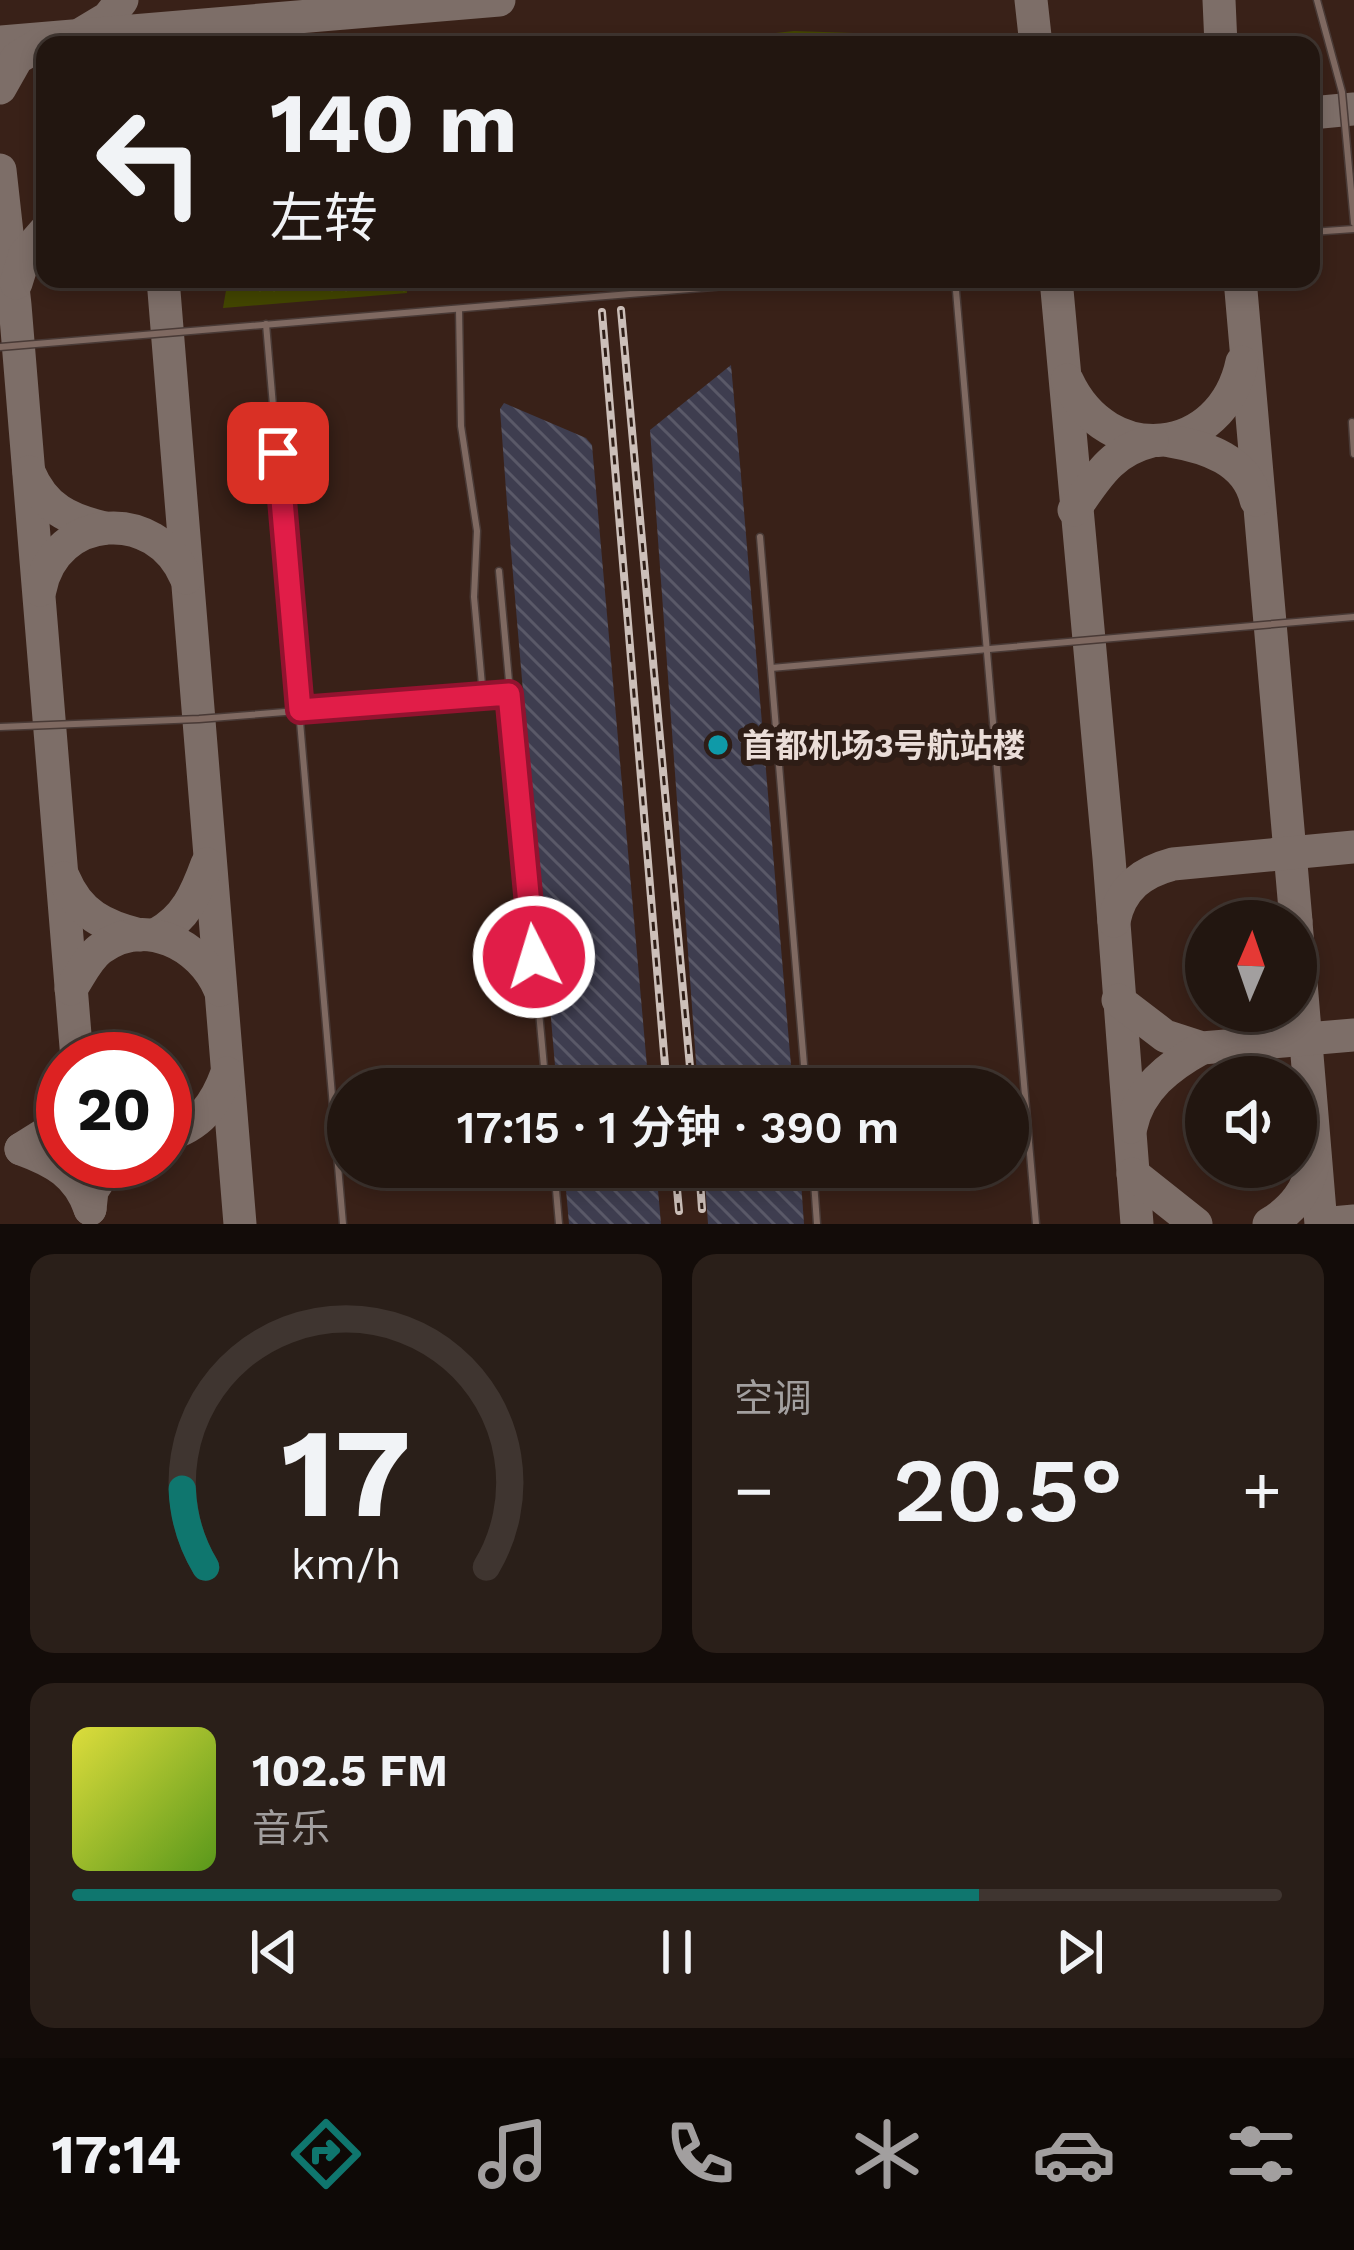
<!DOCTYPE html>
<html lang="zh">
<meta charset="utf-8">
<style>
:root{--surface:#221610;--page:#2a1f19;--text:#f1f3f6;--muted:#a29f9f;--line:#3f3530;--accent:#0f766e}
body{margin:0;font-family:"Work Sans","Noto Sans SC",sans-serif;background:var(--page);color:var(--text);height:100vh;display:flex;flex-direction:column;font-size:45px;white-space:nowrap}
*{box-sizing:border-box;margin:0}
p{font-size:39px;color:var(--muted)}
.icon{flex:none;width:66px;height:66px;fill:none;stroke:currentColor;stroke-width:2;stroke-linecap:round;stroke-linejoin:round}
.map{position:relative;height:1224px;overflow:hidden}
.drawer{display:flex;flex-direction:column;gap:30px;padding:30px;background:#130c09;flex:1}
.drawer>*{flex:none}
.top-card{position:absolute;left:36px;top:36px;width:1284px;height:252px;border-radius:24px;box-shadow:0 6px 18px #0003,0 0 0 3px var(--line);background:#221610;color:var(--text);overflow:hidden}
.needle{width:78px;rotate:2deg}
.fabs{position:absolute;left:1185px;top:900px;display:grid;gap:24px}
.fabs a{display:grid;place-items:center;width:132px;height:132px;border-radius:50%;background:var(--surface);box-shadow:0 6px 18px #0003,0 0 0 3px var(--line);font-size:60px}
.speed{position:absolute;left:36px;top:1032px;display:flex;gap:24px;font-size:60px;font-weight:700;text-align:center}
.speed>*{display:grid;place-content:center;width:156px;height:156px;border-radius:50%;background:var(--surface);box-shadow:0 6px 18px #0003,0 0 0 3px var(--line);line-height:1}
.speed .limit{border:18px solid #d22;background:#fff;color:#111}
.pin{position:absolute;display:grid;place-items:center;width:102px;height:102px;color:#fff;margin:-51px;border-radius:24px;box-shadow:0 6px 18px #0006}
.me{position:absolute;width:132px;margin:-66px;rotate:355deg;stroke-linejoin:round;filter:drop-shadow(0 0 9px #0008)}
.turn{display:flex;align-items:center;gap:42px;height:252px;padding:0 36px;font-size:54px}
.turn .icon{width:156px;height:156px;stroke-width:2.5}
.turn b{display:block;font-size:84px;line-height:102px}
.big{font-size:90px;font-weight:600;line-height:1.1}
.drawer .card{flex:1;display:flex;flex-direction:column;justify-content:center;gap:18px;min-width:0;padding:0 42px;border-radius:24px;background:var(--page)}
.drawer .dial{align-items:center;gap:0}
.dial svg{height:312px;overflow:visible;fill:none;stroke:var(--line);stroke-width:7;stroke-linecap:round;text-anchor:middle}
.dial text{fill:var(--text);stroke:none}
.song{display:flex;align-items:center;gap:36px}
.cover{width:144px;height:144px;border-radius:18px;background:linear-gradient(135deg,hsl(60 70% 55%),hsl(90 70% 35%))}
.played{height:12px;border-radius:6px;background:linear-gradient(90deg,var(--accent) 75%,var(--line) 75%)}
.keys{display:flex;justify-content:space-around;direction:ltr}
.heat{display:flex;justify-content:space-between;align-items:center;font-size:66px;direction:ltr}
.drawer .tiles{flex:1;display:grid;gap:30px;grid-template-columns:1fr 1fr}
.card:last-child{grid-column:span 2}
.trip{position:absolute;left:327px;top:1068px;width:702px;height:120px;border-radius:60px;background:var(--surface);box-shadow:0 6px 18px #0003,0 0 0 3px var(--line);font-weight:600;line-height:120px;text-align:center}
.dock{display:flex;height:192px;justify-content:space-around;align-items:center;background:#0e0906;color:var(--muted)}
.dock .icon{width:84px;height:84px}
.dock .active{color:var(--accent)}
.dock b{font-size:54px;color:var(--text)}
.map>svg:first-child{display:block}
</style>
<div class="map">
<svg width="1354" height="1224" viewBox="0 0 1354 1224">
<defs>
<pattern id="grass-tufts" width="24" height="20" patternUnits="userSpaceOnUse" patternTransform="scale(3)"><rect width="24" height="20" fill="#434601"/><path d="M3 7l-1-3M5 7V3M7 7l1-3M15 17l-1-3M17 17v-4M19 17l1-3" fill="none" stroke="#5e6025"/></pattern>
<pattern id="building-back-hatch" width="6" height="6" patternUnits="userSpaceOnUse" patternTransform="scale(3)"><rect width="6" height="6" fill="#3e3d4f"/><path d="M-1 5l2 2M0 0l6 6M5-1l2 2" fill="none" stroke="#5a5968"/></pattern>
</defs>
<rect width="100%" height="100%" fill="#2e1d16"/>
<path fill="#392118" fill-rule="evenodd" d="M 0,0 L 1354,0 L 1354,1224 L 0,1224 ZM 45,45 L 1311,45 L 1311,279 L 45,279 ZM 1206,921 L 1296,921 L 1296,1011 L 1206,1011 ZM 63,1059 L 165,1059 L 165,1161 L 63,1161 ZM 1206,1077 L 1296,1077 L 1296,1167 L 1206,1167 ZM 348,1089 L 1008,1089 L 1008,1167 L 348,1167 Z"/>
<g fill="url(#grass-tufts)">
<path d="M 794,31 L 942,36 L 955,45 L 741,45 L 740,37 Z"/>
<path d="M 228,279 L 406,279 L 407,293 L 223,308 Z"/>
</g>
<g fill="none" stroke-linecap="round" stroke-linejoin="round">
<g stroke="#7d6e68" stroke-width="33">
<path d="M 1031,0 L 1036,45"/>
<path d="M 1219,0 L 1221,45"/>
<path d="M 83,33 L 108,18 L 122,0"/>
<path d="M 0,42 L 499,0"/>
<path d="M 0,88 L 17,58 L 47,40"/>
<path d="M 1311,113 L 1354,109"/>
<path d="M 0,170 L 15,305 L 77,1059"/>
<path d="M 163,279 L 240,1224"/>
<path d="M 1056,279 L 1109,858 L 1137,1224"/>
<path d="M 1240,279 L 1296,921"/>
<path d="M 16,283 L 25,254 L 45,231"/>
<path d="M 1067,380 C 1108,469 1222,457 1242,362"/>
<path d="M 1170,441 C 1206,447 1247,460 1256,500"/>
<path d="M 29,472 C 44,508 69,520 105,528"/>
<path d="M 1074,510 C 1097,477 1111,451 1152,441"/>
<path d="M 40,590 C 55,513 156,506 186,578"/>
<path d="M 64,878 C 79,914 104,926 140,935"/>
<path d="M 1114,921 C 1121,887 1143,872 1173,864 L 1354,847"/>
<path d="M 1296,922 C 1304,1023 1313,1123 1321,1224 L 1354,1221"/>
<path d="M 157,934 C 186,918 196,894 207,864"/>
<path d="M 71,989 C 80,976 87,959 100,949 C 144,916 201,944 220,990"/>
<path d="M 1118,1000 L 1165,1036 L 1202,1048 L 1354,1035"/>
<path d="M 1131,1127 C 1139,1089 1169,1066 1202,1048"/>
<path d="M 165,1136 C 200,1126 215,1106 227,1073"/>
<path d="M 21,1149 C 54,1161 78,1174 90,1209"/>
<path d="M 21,1149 L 53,1129 L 63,1114"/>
<path d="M 1133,1174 L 1196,1224"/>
<path d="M 90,1209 L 92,1191 L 111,1161"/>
<path d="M 1269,1224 C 1294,1209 1308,1190 1314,1161"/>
</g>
</g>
<g fill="url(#building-back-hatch)">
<path d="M 731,365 L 740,464 L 793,1089 L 698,1089 L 650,430 Z"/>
<path d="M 504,403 L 586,438 L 592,445 L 649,1089 L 557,1089 L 507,504 L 500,409 Z"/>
<path d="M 564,1167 L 656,1167 L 661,1224 L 569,1224 Z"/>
<path d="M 704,1167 L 800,1167 L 804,1224 L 708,1224 Z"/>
</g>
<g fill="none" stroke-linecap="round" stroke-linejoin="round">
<g stroke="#493a36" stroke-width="9">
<g id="lane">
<path d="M 1317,0 L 1342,92 L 1354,223"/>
<path d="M 1311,232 L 1354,229"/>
<path d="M 955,279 L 1036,1224"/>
<path d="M 459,309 L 461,426 L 477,531 L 474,597 L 483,696"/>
<path d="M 266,324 L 343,1224"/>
<path d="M 0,347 L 809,279"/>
<path d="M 1352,422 L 1354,454"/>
<path d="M 760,537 L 806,1089"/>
<path d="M 499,571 L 546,1089"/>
<path d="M 771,668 L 1354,617"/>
<path d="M 0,727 L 199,719 L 509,694"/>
<path d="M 554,1167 L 559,1224"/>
<path d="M 813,1167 L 817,1224"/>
</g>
</g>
<use href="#lane" stroke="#7f6961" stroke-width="6"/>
<g stroke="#ccbfb9" stroke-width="8">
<g id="rail">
<path d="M 621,310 L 692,1089"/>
<path d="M 602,312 L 667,1089"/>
<path d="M 675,1167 L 679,1211"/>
<path d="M 699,1167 L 702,1209"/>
</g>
</g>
<use href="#rail" stroke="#2e1d16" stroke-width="3" stroke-dasharray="9" stroke-linecap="butt"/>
</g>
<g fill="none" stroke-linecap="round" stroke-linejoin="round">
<g stroke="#92132f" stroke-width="30">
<path id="route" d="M 278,453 L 300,710 L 509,694 L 534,957"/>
</g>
<use href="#route" stroke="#e11d48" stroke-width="21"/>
</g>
<circle fill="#0f9aa8" stroke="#2e1d16" stroke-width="4.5" cx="718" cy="745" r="12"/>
<g text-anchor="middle" stroke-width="12" stroke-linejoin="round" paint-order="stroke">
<g font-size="33" font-weight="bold" fill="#eaddd8" stroke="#2e1d16" text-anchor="start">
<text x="742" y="757">首都机场3号航站楼</text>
</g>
</g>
</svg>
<div class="fabs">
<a><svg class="needle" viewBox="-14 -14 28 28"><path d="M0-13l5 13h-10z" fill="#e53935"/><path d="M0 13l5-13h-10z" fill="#a29f9f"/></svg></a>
<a><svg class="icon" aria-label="sound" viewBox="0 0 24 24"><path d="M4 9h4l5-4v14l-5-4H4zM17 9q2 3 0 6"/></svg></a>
</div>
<div class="speed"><div class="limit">20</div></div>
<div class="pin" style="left:278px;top:453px;background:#d93025"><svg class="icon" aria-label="arrive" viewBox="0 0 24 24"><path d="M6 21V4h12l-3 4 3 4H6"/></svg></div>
<svg class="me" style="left:534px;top:957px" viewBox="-20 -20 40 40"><circle r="17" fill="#e11d48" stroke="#fff" stroke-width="3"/><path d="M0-11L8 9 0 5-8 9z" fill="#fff"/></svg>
<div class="trip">17:15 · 1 分钟 · 390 m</div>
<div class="top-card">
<div class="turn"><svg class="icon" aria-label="left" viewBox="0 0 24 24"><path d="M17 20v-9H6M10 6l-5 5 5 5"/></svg><div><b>140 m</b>左转</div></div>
</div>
</div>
<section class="drawer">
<div class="tiles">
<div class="card dial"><svg viewBox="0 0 100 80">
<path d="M14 69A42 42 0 1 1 86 69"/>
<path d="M14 69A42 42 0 0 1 8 49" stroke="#0f766e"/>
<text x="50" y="56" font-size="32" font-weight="700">17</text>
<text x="50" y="72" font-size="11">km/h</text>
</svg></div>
<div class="card"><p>空调</p>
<div class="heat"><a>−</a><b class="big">20.5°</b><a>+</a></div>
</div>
<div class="card">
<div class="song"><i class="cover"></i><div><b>102.5 FM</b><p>音乐</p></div></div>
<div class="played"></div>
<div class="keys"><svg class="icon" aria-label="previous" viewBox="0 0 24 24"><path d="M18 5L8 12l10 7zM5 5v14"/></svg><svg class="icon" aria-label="pause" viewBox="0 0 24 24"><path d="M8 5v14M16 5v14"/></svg><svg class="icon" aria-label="next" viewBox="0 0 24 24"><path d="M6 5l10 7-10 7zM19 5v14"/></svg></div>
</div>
</div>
</section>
<nav class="dock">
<b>17:14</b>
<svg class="icon active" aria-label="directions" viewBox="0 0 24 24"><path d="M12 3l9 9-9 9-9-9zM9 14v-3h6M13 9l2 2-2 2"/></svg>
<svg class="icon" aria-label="music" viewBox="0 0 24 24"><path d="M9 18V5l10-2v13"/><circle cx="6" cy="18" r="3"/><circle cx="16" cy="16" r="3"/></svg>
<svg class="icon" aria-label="phone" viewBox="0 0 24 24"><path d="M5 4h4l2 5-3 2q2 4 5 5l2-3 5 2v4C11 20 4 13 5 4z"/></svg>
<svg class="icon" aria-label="climate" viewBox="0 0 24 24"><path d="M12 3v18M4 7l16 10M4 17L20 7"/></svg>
<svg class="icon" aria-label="car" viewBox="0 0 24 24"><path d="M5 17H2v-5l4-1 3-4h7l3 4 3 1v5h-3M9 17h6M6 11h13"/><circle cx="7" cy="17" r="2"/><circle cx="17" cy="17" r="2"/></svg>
<svg class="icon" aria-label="filters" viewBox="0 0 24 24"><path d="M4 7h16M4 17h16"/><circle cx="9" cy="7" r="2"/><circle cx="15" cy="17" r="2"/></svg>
</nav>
